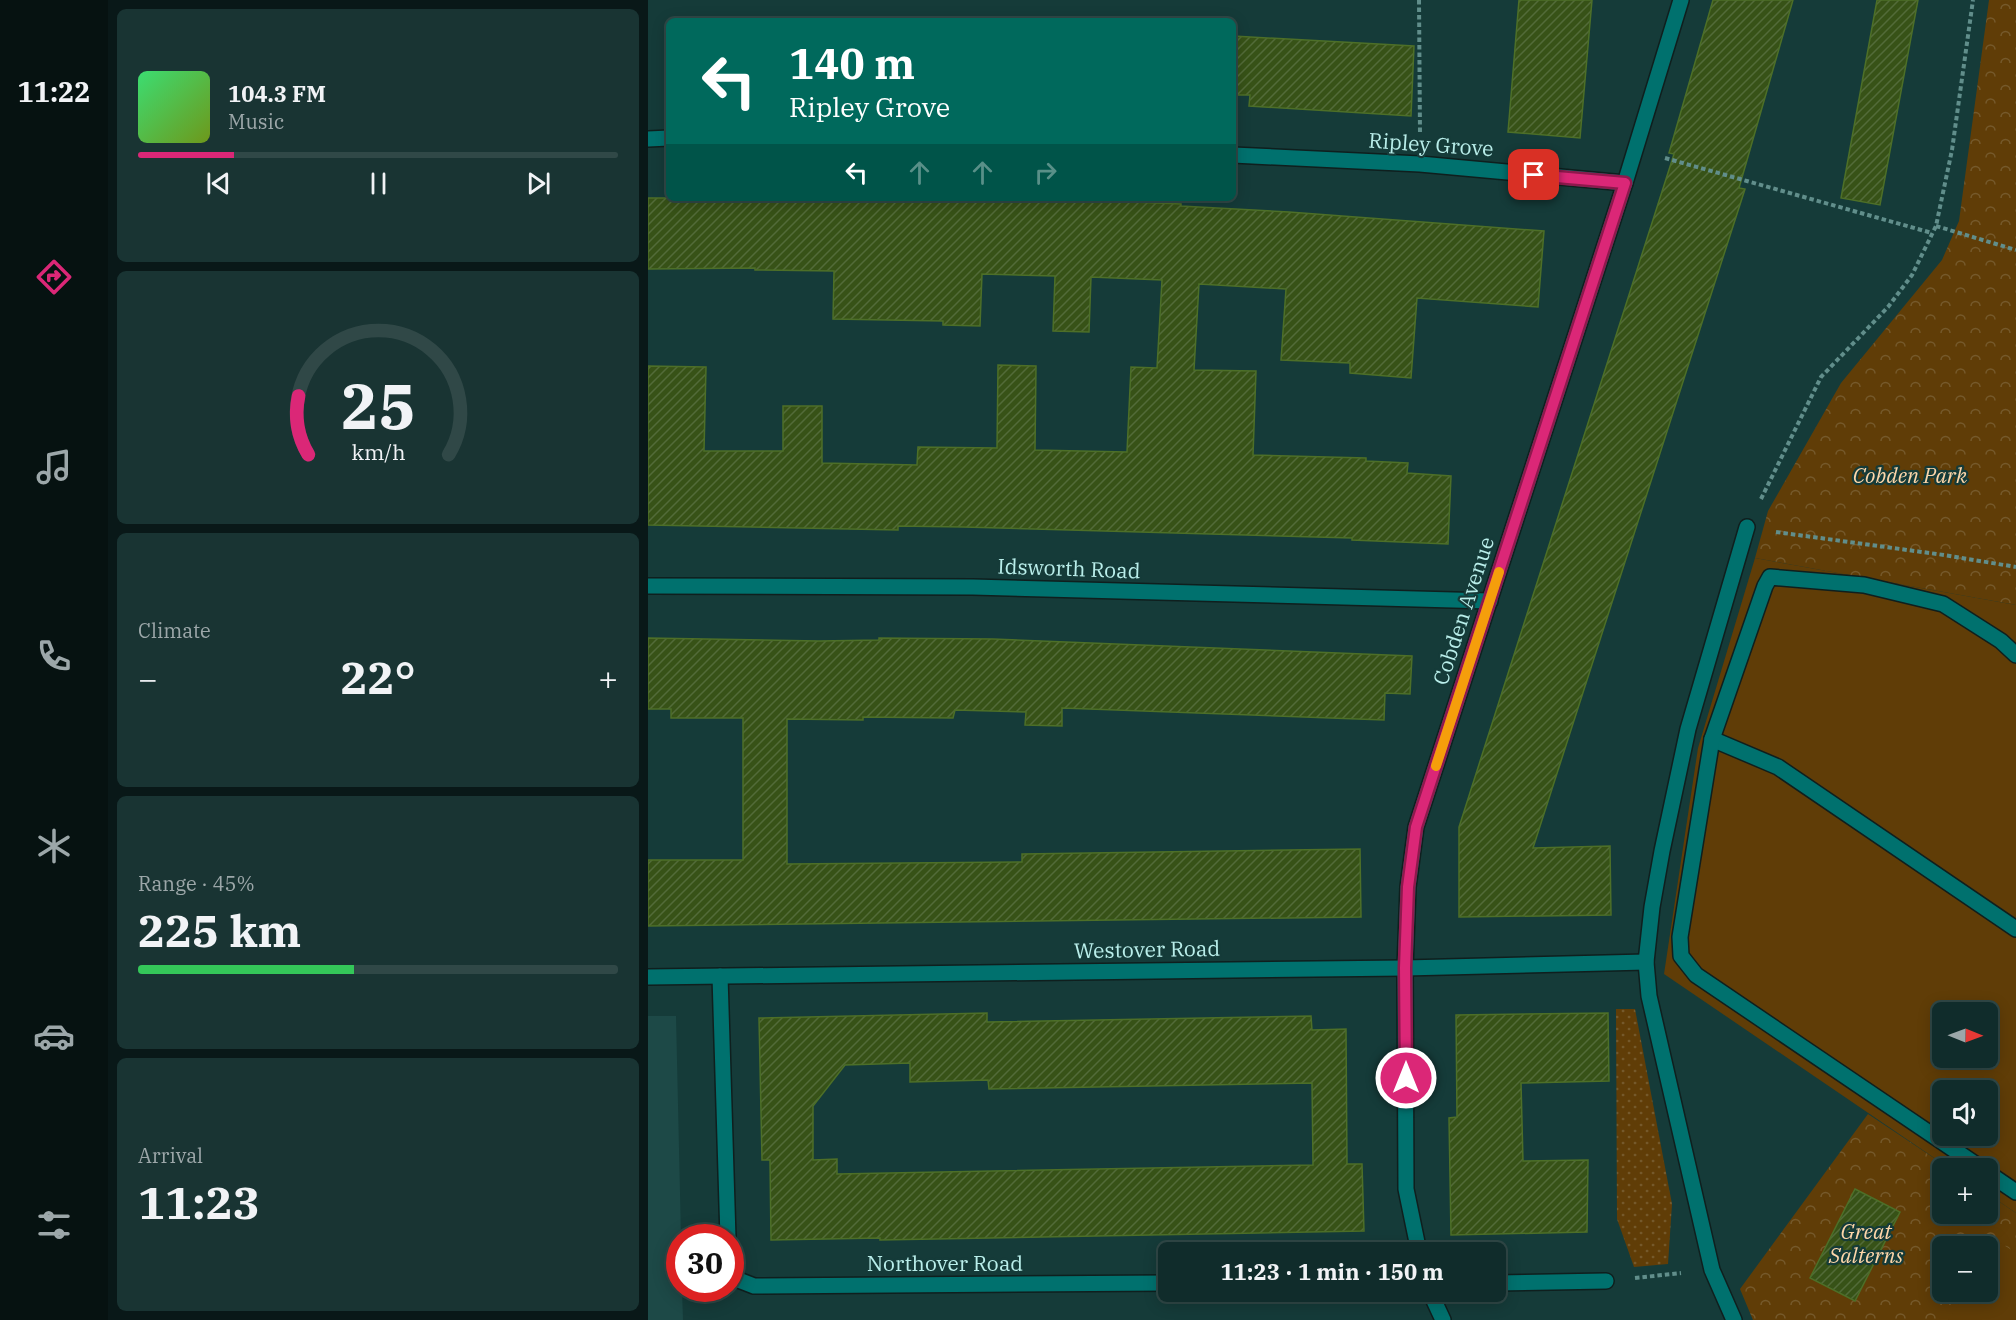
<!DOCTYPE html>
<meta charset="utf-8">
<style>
:root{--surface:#102c2b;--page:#193433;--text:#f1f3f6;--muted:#9ca7a9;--line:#304847;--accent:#db2777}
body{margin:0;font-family:"IBM Plex Serif",serif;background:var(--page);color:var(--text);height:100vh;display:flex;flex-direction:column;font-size:22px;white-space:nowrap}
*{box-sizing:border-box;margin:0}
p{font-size:20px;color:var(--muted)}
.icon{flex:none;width:33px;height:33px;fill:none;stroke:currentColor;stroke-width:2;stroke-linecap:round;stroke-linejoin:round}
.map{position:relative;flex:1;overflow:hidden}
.drawer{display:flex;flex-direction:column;gap:9px;padding:9px;background:#091818;width:540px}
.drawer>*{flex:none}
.hud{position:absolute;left:18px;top:18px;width:570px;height:183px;border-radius:9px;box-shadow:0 3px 15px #0003,0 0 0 2px var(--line);background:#00695c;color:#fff;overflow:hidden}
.needle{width:39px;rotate:91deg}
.buttons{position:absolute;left:1284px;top:1002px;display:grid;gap:12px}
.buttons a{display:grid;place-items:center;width:66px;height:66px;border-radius:9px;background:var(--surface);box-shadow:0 3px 15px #0003,0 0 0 2px var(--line);font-size:30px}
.speed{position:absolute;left:18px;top:1224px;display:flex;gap:12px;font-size:30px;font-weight:700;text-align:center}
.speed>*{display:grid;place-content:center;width:78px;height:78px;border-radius:50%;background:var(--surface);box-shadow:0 3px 15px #0003,0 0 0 2px var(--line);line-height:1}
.speed .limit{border:9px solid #d22;background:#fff;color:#111}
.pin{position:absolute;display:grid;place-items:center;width:51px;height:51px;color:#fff;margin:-26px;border-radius:12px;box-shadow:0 3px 9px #0006}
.me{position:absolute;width:66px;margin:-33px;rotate:0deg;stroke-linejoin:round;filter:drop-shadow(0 0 4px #0008)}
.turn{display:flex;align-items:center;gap:21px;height:126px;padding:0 24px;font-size:27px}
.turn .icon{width:78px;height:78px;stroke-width:2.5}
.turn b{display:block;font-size:42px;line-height:51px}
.lanes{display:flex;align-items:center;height:57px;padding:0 24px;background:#0003;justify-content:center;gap:30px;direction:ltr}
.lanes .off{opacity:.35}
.big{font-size:45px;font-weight:700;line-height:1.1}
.drawer .card{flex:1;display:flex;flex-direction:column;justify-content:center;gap:9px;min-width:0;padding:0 21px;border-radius:9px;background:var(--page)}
.drawer .dial{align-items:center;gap:0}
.dial svg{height:156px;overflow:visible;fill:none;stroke:var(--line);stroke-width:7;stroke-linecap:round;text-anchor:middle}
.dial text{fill:var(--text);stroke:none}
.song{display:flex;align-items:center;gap:18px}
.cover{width:72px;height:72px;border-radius:9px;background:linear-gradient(135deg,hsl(140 70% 55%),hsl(80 70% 35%))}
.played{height:6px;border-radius:3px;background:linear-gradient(90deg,var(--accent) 20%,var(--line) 20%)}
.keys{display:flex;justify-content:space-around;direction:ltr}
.heat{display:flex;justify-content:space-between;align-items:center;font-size:33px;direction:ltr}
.charge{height:9px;border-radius:4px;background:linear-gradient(90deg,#34c759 45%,var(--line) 0)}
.trip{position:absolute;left:510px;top:1242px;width:348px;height:60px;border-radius:9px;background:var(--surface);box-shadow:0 3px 15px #0003,0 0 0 2px var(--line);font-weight:700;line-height:60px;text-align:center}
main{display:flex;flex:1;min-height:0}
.tabs{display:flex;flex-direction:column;width:108px;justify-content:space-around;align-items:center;background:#061211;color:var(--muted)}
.tabs .icon{width:42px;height:42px}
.tabs .active{color:var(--accent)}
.tabs b{font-size:27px;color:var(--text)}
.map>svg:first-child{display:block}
</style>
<main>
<nav class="tabs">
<b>11:22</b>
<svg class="icon active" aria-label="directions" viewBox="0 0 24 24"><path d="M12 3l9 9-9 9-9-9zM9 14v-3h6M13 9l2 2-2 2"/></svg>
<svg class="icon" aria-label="music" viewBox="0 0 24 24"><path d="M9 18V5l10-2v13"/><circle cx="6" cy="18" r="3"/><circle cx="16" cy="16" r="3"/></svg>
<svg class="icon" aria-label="phone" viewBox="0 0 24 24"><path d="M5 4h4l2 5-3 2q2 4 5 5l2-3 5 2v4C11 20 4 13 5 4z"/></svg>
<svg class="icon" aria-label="climate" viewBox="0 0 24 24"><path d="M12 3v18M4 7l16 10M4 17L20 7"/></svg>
<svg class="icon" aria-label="car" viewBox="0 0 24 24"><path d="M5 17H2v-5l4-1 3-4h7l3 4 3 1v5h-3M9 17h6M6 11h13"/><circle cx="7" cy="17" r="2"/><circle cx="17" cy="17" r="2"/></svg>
<svg class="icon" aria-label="filters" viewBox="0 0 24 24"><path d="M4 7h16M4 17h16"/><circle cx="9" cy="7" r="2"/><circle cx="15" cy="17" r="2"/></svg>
</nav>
<section class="drawer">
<div class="card">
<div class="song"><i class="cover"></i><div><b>104.3 FM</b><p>Music</p></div></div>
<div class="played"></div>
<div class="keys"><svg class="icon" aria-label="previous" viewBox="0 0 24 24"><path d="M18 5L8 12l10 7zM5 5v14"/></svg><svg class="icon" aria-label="pause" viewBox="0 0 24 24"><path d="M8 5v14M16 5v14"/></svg><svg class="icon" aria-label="next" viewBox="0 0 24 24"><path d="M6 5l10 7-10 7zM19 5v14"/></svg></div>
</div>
<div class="card dial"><svg viewBox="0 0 100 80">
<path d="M14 69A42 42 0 1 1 86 69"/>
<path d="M14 69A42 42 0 0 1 9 39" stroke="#db2777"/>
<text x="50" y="56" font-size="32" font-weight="700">25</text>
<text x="50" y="72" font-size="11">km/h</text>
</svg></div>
<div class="card"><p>Climate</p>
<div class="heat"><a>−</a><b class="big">22°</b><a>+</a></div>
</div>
<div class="card"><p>Range · 45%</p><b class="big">225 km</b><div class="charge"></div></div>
<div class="card"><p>Arrival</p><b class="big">11:23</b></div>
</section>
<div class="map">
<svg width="1368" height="1320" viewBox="0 0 1368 1320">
<defs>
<pattern id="grass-dots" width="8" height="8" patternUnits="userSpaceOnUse" patternTransform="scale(1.5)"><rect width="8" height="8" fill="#603d07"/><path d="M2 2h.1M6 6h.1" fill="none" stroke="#75592b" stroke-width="1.8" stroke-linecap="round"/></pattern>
<pattern id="forest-crowns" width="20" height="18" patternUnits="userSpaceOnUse" patternTransform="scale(1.5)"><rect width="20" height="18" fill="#603d07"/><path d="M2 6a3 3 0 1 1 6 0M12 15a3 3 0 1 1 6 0" fill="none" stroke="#75592b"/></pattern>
<pattern id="building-hatch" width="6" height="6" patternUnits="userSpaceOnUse" patternTransform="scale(1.5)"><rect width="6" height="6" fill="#375217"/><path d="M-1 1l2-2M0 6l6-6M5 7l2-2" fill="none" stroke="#526b39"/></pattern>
</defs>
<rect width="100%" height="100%" fill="#153b39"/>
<path fill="#1d4947" d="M 0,1016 L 28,1016 L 33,1237 L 32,1238 L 32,1288 L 34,1289 L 35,1320 L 0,1320 Z"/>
<path fill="url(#grass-dots)" d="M 968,1009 L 987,1009 L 1024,1204 L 1020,1264 L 986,1267 L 969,1219 Z"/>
<g fill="url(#forest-crowns)" fill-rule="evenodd">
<path d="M 1341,0 L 1368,0 L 1368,605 L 1107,558 L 1120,511 L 1193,383 L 1294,260 L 1311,221 Z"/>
<path d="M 1220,1114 L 1301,1168 L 1294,1168 L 1294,1214 L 1340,1214 L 1340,1194 L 1368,1213 L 1368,1320 L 1105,1320 L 1092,1289 ZM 1294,1246 L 1340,1246 L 1340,1292 L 1294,1292 Z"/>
</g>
<g fill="#603d07" fill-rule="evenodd">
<path d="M 1107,558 L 1368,605 L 1368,1213 L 1340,1194 L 1340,1168 L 1301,1168 L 1016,974 L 1050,748 ZM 1294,1012 L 1340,1012 L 1340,1058 L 1294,1058 ZM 1294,1090 L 1340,1090 L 1340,1136 L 1294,1136 Z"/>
<path d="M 1351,1242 L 1368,1253 L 1368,1320 L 1300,1320 L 1319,1292 L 1340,1292 L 1340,1259 Z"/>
</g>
<g fill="url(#building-hatch)" stroke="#4d6f28" stroke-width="1.5" fill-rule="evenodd">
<path d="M 871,0 L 944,0 L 932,138 L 860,132 Z"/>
<path d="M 1065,0 L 1145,0 L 1091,188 L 1097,189 L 885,848 L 962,846 L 963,915 L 811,917 L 811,827 L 1026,154 L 1021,153 Z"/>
<path d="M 1229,0 L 1270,0 L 1232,205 L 1193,198 Z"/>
<path d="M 585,36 L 766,46 L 763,116 L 601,106 L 602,95 L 585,95 Z"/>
<path d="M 0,198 L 360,198 L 436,200 L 533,204 L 533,206 L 641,212 L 896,231 L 890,307 L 769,298 L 763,378 L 702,373 L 702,363 L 633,360 L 638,289 L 551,284 L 546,370 L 608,371 L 605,455 L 718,458 L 718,461 L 760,463 L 759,473 L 803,476 L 800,544 L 704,540 L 704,538 L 315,527 L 250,526 L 250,530 L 0,525 L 0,366 L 58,367 L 56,451 L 135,451 L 135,406 L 174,406 L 174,463 L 269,465 L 270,447 L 349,448 L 350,365 L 388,366 L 387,450 L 479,452 L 483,367 L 509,368 L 514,280 L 443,277 L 441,332 L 405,331 L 407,276 L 334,274 L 332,326 L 295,325 L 295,321 L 185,319 L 186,271 L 107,270 L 107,268 L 0,269 Z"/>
<path d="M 0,638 L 171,641 L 231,640 L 231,638 L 345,639 L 764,656 L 762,694 L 737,693 L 736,720 L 414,708 L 414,726 L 377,725 L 378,712 L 307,710 L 305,718 L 215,717 L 215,720 L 139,719 L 139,864 L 374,862 L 374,854 L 712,849 L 713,917 L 0,926 L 0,860 L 95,860 L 95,718 L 23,718 L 23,709 L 0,709 Z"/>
<path d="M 339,1013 L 339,1022 L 663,1016 L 664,1030 L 698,1029 L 699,1164 L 714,1164 L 716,1231 L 232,1240 L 232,1238 L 123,1240 L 122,1160 L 114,1160 L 111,1018 ZM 262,1063 L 262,1082 L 340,1080 L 341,1089 L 664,1083 L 665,1165 L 189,1174 L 189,1159 L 165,1160 L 165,1106 L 197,1065 Z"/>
<path d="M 960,1013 L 961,1081 L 873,1083 L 875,1161 L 940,1160 L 939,1232 L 803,1235 L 801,1118 L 809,1117 L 808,1015 Z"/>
<path d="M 1207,1189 L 1252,1212 L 1207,1301 L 1162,1278 Z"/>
</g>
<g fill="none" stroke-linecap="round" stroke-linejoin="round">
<g stroke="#0f1f1e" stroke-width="18">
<g id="minor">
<path d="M 0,139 L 21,138"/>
<path d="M 585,155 L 772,164 L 977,183"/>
<path d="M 0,586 L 325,587 L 842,601"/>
<path d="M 1064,739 L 1130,767 L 1368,929"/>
<path d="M 72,976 L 80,1238"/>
<path d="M 0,977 L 757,968 L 998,962"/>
<path d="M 1333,1168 L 1048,975 L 1033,956 L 1032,937 L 1064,739 L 1117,586 L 1122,577 L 1216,585 L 1295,604 L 1353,641 L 1368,655"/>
<path d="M 1340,1173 L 1368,1192"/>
<path d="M 771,1252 L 758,1189 L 757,968 L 760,887 L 768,827 L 977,183 L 1033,0"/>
<path d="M 82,1267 L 88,1279 L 106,1286 L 520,1283"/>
<path d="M 848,1283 L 958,1281"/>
<path d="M 782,1292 L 795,1320"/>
<path d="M 1086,1320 L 1064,1270 L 1001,996 L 998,962 L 1004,907 L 1014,851 L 1040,729 L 1099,527"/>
</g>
</g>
<g stroke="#618e8b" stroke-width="4" stroke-dasharray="4.5 3" stroke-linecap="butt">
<path d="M 771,0 L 772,134"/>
<path d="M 1017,158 L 1284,233"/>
<path d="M 1288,226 L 1368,250"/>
<path d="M 1113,499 L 1173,377 L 1240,307 L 1264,275 L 1288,226 L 1304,150 L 1325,0"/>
<path d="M 1128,532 L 1296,555 L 1368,567"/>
<path d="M 987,1278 L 1033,1273"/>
</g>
<use href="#minor" stroke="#00716e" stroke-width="15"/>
</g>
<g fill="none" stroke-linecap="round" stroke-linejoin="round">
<g stroke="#8e194d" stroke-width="15">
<path id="route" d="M 758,1078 L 757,968 L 760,887 L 768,827 L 977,183 L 886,175"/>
</g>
<use href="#route" stroke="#db2777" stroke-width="10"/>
<path stroke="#f59e0b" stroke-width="10" d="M 788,766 L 851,572"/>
</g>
<g text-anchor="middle" stroke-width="4.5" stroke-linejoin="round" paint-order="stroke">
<g font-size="21" fill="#b9eeea" stroke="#153b39">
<text transform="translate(783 145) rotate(4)" y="7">Ripley Grove</text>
<text transform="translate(421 569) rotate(2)" y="7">Idsworth Road</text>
<text transform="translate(816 611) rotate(-72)" y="7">Cobden Avenue</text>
<text transform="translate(499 950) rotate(-1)" y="7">Westover Road</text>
<text x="297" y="1271">Northover Road</text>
</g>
<g font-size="21" font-style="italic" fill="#fdd6a9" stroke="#153b39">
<text x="1262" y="483">Cobden Park</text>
<text x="1218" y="1239">Great<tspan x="1218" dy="24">Salterns</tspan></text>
</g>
</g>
</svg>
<div class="buttons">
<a><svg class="needle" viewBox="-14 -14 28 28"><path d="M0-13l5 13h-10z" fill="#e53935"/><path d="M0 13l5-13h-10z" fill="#9ca7a9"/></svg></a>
<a><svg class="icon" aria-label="sound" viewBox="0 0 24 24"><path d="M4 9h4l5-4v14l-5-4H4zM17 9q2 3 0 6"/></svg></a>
<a>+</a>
<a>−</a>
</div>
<div class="speed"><div class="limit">30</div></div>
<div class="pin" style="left:886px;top:175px;background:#d93025"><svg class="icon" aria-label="arrive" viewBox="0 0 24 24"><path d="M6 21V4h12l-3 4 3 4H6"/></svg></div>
<svg class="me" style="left:758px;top:1078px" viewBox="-20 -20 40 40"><circle r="17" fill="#db2777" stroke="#fff" stroke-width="3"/><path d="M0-11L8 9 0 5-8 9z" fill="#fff"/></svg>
<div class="trip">11:23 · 1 min · 150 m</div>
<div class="hud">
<div class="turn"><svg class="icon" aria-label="left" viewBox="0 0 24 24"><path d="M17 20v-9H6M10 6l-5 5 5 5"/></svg><div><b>140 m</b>Ripley Grove</div></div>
<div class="lanes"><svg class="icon" aria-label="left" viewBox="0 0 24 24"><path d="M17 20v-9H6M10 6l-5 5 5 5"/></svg><svg class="icon off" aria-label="ahead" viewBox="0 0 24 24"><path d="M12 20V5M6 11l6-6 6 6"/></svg><svg class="icon off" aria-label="ahead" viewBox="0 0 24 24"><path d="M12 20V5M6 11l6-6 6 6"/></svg><svg class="icon off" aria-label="right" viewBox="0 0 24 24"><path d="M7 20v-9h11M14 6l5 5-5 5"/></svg></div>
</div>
</div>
</main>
